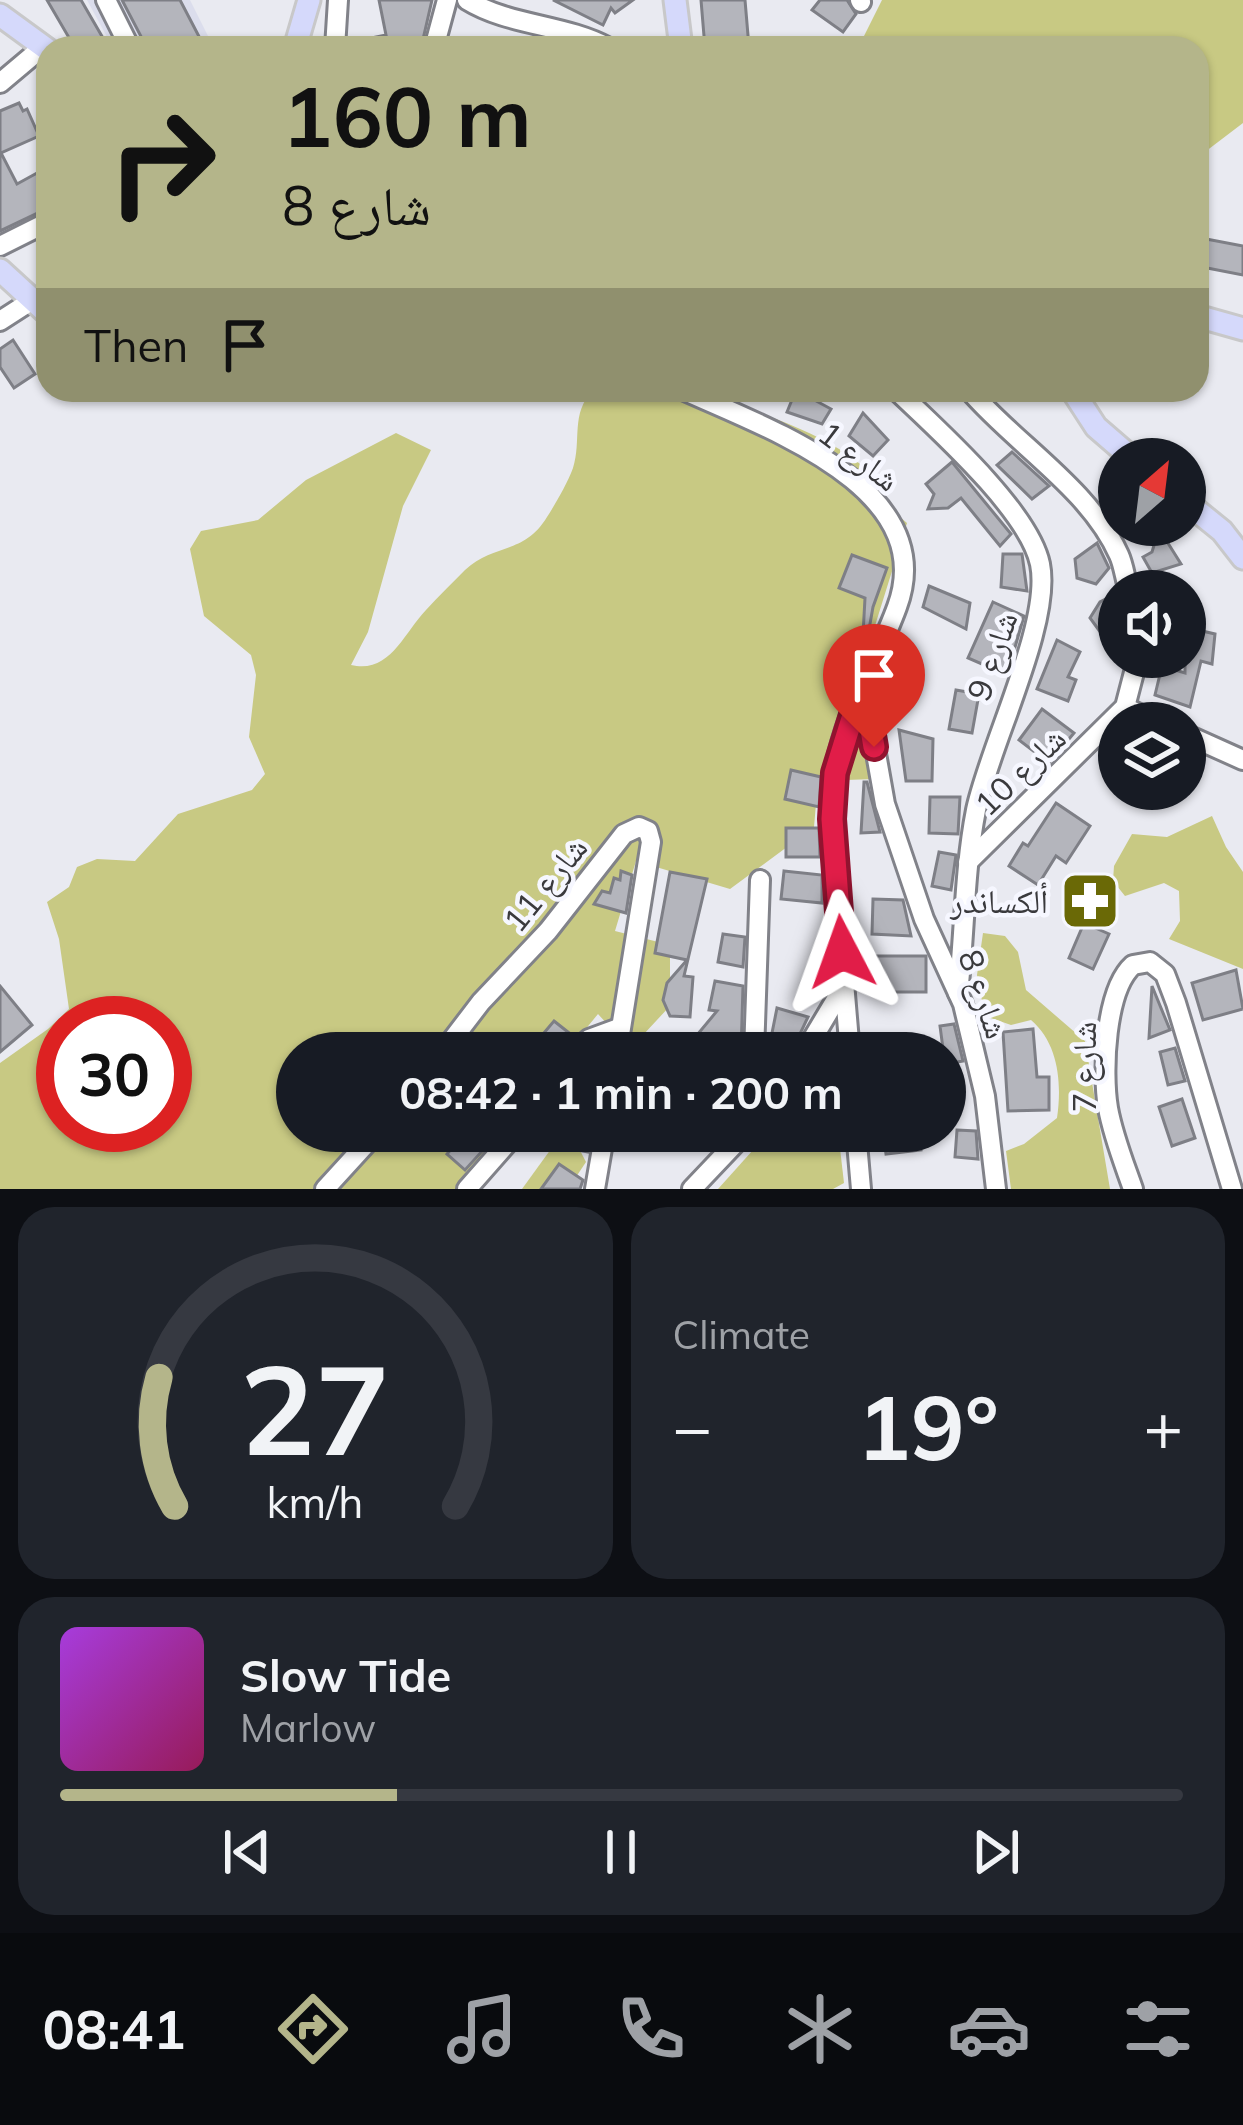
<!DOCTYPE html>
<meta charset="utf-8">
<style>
:root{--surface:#171b24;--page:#20242c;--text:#f1f3f6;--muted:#9ea1a6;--line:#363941;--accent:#b4b58a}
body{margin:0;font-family:Mulish,"Noto Naskh Arabic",sans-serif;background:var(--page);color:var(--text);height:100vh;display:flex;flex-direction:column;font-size:45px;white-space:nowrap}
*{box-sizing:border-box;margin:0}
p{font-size:39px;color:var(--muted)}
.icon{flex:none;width:66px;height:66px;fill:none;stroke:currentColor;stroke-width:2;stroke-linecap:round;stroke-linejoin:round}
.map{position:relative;height:1189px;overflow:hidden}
.details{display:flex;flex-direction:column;gap:18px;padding:18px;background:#0d0f14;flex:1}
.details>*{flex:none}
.banner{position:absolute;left:36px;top:36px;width:1173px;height:366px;border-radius:36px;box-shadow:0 3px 9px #0004;background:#b4b58a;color:#111;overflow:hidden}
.needle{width:78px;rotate:28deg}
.buttons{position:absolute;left:1098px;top:438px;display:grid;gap:24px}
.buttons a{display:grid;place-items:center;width:108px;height:108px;border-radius:50%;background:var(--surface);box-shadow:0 3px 9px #0004;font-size:60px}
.speed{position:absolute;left:36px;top:996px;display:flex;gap:24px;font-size:60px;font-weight:700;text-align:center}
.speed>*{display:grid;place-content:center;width:156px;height:156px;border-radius:50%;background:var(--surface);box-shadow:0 3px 9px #0004;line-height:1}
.speed .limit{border:18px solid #d22;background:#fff;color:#111}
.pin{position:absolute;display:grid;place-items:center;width:102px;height:102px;color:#fff;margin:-123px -51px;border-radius:50% 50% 50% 0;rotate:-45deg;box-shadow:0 0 12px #0007}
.pin .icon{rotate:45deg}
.me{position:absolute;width:132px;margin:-66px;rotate:356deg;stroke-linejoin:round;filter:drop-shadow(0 0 9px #0008)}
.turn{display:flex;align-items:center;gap:42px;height:252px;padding:0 48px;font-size:54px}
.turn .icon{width:156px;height:156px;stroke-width:2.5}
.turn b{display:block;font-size:84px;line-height:102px}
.then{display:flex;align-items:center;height:114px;padding:0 48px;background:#0003;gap:24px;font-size:45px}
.big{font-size:90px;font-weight:700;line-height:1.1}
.details .widget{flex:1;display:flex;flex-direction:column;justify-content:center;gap:18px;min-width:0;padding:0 42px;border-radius:36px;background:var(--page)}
.details .dial{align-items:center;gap:0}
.dial svg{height:312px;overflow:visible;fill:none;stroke:var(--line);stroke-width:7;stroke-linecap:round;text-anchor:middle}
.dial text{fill:var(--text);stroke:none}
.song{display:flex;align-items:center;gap:36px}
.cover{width:144px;height:144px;border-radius:18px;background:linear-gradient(135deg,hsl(280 70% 55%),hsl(330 70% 35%))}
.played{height:12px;border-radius:6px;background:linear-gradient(90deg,var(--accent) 30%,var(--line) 30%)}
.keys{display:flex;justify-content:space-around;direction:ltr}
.heat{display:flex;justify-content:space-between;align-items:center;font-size:66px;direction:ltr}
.details .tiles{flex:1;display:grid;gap:18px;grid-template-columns:1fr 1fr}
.widget:last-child{grid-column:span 2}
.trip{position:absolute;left:276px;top:1032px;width:690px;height:120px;border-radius:60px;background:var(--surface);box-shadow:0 3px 9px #0004;font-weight:700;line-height:120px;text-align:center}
.dock{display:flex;height:192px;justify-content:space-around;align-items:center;background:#090b0e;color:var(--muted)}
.dock .icon{width:84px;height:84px}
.dock .on{color:var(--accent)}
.dock b{font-size:54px;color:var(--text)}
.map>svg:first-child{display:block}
</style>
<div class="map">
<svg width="1243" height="1189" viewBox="0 0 1243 1189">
<rect width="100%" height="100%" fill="#e9eaf1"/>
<path fill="#dbddec" d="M 87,0 L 190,0 L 214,48 L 113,48 Z"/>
<g fill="#c8c983" fill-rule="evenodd">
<path d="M 882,0 L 1243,0 L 1243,123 L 1197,158 L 1197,48 L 858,48 Z"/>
<path d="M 593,390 C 620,390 650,386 677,391 C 729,400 837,434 871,475 L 866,488 L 907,523 L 869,645 L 903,655 L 867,757 L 874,779 L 818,781 L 814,827 L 730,889 L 636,861 L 615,931 L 670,945 L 670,1006 L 630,1049 L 598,1014 L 566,1053 L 297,1053 L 297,1131 L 504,1131 L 458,1189 L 0,1189 L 0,1063 L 48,1029 L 69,1009 L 59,939 L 47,902 L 69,887 L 77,867 L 97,859 L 135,861 L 178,814 L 252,790 L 265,774 L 249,737 L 256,675 L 251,655 L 204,616 L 190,549 L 201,531 L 258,520 L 306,480 L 396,433 L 431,450 L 403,506 L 368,632 L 351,665 C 390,674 403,634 426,610 C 438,597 452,583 465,570 C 494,543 524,555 547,517 C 556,503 567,484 573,468 C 582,440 570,414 593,390 ZM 63,1023 L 165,1023 L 165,1125 L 63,1125 Z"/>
<path d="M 1212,816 L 1226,847 L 1243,872 L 1243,969 L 1169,939 L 1180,921 L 1179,891 L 1164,883 L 1125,896 L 1113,881 L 1114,866 L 1132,834 L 1167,837 Z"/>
<path d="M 983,933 L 1005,936 L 1018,952 L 1026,990 L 1085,1041 L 1110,1189 L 1011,1189 L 1006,1151 L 1024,1144 L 1057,1118 C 1062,1084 1059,1044 1031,1020 L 1011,1025 L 985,1016 L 977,975 Z"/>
<path d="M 564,1131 L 570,1131 L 586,1162 L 568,1189 L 522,1189 Z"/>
<path d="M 770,1131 L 838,1131 L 844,1183 L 833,1189 L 718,1189 Z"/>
</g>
<g fill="#b4b5bc" stroke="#7e7f86" stroke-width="3">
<path d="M 47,0 L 81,0 L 107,45 L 75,48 Z"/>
<path d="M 122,0 L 180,0 L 205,48 L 147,48 Z"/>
<path d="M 379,0 L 432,0 L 421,48 L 364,48 L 362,40 L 386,35 Z"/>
<path d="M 553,0 L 633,0 L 615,13 L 611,8 L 603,25 Z"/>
<path d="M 701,0 L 745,0 L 749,47 L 705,48 Z"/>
<path d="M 820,0 L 847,0 L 856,14 L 843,32 L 812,10 Z"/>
<path d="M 19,103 L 23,111 L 27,109 L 39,136 L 1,153 L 17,184 L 48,167 L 48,208 L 0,231 L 0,111 Z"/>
<path d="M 1201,238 L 1243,246 L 1243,275 L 1197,266 Z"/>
<path d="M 13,340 L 35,374 L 14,388 L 0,367 L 0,349 Z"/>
<path d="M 796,390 L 831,409 L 822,424 L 787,412 Z"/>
<path d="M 863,413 L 888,440 L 873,456 L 849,436 Z"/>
<path d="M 1012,452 L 1049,486 L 1032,499 L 997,465 Z"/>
<path d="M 952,462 L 1011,534 L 1000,546 L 961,498 L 948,508 L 928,509 L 934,494 L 926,484 Z"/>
<path d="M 1166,540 L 1181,564 L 1152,573 L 1143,557 L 1152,552 L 1155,542 Z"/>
<path d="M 1097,543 L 1109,568 L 1096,584 L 1077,578 L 1075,559 Z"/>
<path d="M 1003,554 L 1022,554 L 1027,591 L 1001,587 Z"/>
<path d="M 852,555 L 887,568 L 873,607 L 868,635 L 863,635 L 865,598 L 839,588 Z"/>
<path d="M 929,586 L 970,603 L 966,629 L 923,607 Z"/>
<path d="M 1112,596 L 1113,601 L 1119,601 L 1119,635 L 1101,633 L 1090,618 L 1100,602 Z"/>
<path d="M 993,602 L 1024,616 L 1007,675 L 968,658 Z"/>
<path d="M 1185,627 L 1215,634 L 1212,664 L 1201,661 L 1190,707 L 1155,695 L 1162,666 L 1185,673 Z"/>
<path d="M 1057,640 L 1080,652 L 1068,677 L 1076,680 L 1068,701 L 1037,689 Z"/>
<path d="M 956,690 L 979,694 L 972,733 L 949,729 Z"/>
<path d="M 1042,709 L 1074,733 L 1049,763 L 1019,740 Z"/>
<path d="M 899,730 L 933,739 L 932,781 L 906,781 Z"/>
<path d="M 791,770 L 821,777 L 819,807 L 785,799 Z"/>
<path d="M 864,782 L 867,782 L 880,832 L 861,833 Z"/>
<path d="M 930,797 L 960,797 L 958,834 L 929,833 Z"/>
<path d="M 1056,803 L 1090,826 L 1066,863 L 1056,856 L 1038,885 L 1009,866 L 1023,843 L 1028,846 Z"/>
<path d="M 786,828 L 819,828 L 820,857 L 786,857 Z"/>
<path d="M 939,852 L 956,855 L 951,890 L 932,886 Z"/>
<path d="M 621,871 L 632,875 L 626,913 L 594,904 L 602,891 L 610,893 L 614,878 L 620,880 Z"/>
<path d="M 784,871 L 822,875 L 822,903 L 781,899 Z"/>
<path d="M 670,872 L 707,879 L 684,976 L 693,977 L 690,1017 L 670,1016 L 663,1000 L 667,983 L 687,960 L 655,953 Z"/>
<path d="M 873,899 L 903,900 L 911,936 L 872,934 Z"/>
<path d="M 1084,923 L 1109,934 L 1093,969 L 1069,958 Z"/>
<path d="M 723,934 L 745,937 L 743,967 L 718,962 Z"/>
<rect x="874" y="956" width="52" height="36"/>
<path d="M 1236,970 L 1243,1009 L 1203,1020 L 1192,983 Z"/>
<path d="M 715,981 L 743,986 L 741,1053 L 711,1053 L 697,1035 L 717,1011 L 709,1010 Z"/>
<path d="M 0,986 L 32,1025 L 0,1052 Z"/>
<path d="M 1152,986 L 1170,1030 L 1149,1038 Z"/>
<path d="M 777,1008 L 808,1017 L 791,1053 L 768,1053 Z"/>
<path d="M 554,1021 L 573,1036 L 559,1053 L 527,1053 Z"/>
<path d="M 954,1024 L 963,1061 L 945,1064 L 940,1026 Z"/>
<path d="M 1033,1029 L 1037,1077 L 1049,1077 L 1049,1110 L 1008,1111 L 1003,1032 Z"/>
<path d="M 1175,1048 L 1185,1081 L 1168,1085 L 1160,1052 Z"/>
<path d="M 1182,1099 L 1195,1138 L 1172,1146 L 1159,1107 Z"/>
<path d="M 957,1130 L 976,1131 L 978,1159 L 955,1157 Z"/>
<path d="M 467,1131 L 488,1131 L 495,1137 L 465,1170 L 447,1154 Z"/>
<path d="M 557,1131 L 591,1131 L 588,1152 L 555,1146 Z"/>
<path d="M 883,1131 L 919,1131 L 921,1150 L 886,1154 Z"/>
<path d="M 559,1164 L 583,1180 L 580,1189 L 541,1189 Z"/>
</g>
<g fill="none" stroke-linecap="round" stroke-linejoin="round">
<g stroke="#818289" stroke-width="24">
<g id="minor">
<path d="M 106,0 L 130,48"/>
<path d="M 467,0 C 509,26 565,24 609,48"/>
<path d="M 860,0 L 861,2"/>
<path d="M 335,48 L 338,0"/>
<path d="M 434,48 L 447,0"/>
<path d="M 0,83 L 44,46"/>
<path d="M 0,246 L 48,222"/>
<path d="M 0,321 L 31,301"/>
<path d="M 683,390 C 766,428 941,488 897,607 C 877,662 844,712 835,770 C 829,806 834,843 836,879 C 840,937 845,995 850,1053"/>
<path d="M 896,390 C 937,429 1029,511 1040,564 C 1052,623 990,744 976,810 C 964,871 965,932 958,993"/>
<path d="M 969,390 C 1015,444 1089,488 1119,555 C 1124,566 1125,579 1129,591"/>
<path d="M 864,686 L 885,804 L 924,919 L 963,1004 L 985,1096 L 996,1189"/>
<path d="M 1125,707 L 1157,723"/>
<path d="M 1185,734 L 1243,760"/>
<path d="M 968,862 L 1125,707 L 1138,657"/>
<path d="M 442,1053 L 481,1002 L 548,931 L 624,834 L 639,827 L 648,831 L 651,842 L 617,1053"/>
<path d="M 574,1053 L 589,1039 L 619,1028"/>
<path d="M 754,1053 L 760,880"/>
<path d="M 804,1053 L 844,986"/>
<path d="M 856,1131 L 861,1189"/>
<path d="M 325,1189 L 378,1131"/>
<path d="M 467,1189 L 518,1131"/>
<path d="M 595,1189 L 605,1131"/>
<path d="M 692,1189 L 747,1131"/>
<path d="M 1133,1189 C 1124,1163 1113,1136 1108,1108 C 1102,1072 1105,990 1133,965 L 1150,962 L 1165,974 L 1176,1003 L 1232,1189"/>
</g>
</g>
<g stroke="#c8c8c9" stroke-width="27">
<g id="major">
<path d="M 675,0 L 681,48"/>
<path d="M 0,15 L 48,50"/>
<path d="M 295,48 L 309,0"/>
<path d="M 0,270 L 48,314"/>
<path d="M 1197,316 L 1243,329"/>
<path d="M 1072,390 L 1096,427 L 1133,459"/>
<path d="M 1185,501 L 1222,531 L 1243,558"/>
</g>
</g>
<use href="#minor" stroke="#fff" stroke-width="18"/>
<use href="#major" stroke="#d5d9fb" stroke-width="21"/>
</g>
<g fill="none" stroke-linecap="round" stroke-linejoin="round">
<g stroke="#92132f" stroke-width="30">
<path id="route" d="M 842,952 L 832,819 L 835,773 L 863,683 L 874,747"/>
</g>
<use href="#route" stroke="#e11d48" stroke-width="21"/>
</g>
<defs>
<g id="pharmacy-square" transform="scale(3)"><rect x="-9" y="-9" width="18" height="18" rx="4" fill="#6a6906" stroke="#f6f7ff"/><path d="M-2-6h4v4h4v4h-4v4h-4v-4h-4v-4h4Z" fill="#fff"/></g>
</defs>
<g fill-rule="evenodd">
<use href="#pharmacy-square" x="1090" y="901"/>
</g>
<g text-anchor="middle" stroke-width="9" stroke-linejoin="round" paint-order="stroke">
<g font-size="33" fill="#3a3a3d" stroke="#f6f7ff">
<text transform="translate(859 456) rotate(37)" y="12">شارع 1</text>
<text transform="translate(992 656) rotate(-71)" y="12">شارع 9</text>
<text transform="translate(1020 771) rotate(-44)" y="12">شارع 10</text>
<text transform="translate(545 884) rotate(-51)" y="12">شارع 11</text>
<text transform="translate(984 994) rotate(71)" y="12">شارع 8</text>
<text transform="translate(1084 1067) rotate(-90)" y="12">شارع 7</text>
</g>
<g font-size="33" fill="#3a3a3d" stroke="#f6f7ff" text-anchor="end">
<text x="1048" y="913">ألكساندر</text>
</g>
</g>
</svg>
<div class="buttons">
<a><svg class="needle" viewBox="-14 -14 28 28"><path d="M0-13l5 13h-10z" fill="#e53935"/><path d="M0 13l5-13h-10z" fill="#9ea1a6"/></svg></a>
<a><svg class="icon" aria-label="sound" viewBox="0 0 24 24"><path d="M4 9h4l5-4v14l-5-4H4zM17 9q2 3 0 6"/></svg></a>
<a><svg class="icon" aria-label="layers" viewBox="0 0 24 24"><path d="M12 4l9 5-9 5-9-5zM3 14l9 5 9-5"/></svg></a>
</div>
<div class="speed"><div class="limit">30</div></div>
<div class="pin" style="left:874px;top:747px;background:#d93025"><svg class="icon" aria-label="arrive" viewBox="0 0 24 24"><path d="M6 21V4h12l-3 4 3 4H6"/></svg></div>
<svg class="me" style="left:842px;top:952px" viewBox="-20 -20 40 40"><path d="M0-17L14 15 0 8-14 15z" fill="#e11d48" stroke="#fff" stroke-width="4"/></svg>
<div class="trip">08:42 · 1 min · 200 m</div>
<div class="banner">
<div class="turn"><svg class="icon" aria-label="right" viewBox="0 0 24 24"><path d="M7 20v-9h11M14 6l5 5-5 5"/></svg><div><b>160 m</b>شارع 8</div></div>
<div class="then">Then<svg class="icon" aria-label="arrive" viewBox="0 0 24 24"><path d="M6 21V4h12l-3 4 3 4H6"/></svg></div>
</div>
</div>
<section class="details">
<div class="tiles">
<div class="widget dial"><svg viewBox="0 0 100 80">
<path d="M14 69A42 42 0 1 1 86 69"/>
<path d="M14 69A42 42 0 0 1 10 36" stroke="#b4b58a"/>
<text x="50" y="56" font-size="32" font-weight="700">27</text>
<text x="50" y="72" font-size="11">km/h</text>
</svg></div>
<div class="widget"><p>Climate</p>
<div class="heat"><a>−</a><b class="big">19°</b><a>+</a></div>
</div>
<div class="widget">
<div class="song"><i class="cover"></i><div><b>Slow Tide</b><p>Marlow</p></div></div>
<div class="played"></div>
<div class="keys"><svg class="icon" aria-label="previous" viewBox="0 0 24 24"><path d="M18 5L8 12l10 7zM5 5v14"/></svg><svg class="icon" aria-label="pause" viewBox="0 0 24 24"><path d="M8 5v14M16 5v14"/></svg><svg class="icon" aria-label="next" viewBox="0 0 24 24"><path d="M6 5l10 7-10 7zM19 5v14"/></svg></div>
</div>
</div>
</section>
<nav class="dock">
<b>08:41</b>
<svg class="icon on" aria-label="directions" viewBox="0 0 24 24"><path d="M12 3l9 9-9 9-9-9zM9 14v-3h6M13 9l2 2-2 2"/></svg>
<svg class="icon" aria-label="music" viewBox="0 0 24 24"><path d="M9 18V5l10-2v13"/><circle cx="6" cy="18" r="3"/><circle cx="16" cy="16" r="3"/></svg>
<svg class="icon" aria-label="phone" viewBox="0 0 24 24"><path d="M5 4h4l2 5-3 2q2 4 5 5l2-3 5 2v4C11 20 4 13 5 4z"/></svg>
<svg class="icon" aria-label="climate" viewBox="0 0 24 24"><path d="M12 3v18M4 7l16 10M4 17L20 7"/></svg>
<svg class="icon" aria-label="car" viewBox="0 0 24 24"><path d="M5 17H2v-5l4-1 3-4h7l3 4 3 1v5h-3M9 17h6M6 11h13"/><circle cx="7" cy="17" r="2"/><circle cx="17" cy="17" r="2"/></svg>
<svg class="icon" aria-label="filters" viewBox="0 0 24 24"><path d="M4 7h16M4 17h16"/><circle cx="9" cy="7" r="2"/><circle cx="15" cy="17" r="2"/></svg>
</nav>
